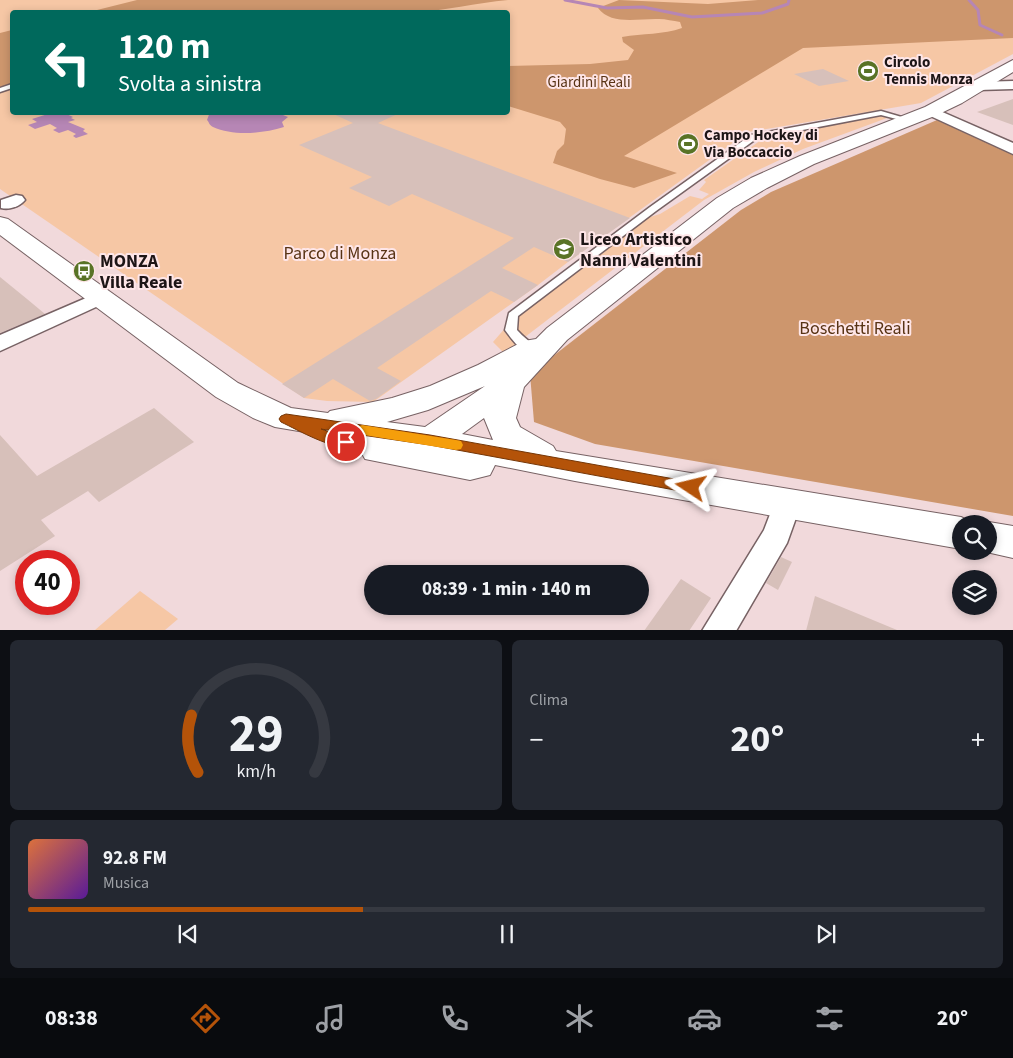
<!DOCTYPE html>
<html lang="it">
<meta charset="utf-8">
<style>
:root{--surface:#171b24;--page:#242831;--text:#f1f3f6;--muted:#9ea1a6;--line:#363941;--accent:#b45309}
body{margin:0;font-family:"Source Sans 3",sans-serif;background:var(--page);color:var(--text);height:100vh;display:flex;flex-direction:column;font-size:19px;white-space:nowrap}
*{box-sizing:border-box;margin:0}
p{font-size:16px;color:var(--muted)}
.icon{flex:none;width:28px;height:28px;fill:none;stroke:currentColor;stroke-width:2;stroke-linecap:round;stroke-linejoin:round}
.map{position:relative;height:630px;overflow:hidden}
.panel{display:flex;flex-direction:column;gap:10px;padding:10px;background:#0d0f14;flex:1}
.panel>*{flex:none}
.banner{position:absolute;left:10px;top:10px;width:500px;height:105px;border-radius:5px;box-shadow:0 2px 8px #0003;background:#00695c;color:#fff;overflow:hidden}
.buttons{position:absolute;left:952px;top:515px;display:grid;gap:10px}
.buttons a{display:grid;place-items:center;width:45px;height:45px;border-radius:50%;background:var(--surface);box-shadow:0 2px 8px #0003;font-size:25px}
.speed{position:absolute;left:15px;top:550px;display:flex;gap:10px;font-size:25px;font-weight:700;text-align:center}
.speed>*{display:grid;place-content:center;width:65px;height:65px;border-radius:50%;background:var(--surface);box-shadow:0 2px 8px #0003;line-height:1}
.speed .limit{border:8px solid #d22;background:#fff;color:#111}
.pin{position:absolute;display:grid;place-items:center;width:42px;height:42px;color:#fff;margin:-21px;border:2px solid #fff;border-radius:50%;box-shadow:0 1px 5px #0007}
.me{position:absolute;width:55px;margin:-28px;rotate:280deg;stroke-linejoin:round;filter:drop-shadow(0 0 4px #0008)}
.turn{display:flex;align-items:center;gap:18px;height:105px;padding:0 25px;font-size:22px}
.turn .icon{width:65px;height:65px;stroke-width:2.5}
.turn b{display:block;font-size:35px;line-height:42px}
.big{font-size:38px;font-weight:700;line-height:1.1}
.panel .tile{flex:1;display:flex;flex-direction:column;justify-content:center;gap:8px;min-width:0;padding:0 18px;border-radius:8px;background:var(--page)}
.panel .dial{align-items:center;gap:0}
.dial svg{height:130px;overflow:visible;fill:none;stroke:var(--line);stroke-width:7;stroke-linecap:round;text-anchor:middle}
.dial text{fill:var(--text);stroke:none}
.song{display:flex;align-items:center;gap:15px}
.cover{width:60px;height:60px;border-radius:8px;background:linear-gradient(135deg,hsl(20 70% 55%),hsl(270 70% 35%))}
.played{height:5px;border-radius:2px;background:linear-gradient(90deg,var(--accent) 35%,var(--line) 35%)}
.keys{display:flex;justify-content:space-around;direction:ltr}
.heat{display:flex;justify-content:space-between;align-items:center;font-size:28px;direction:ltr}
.panel .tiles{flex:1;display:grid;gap:10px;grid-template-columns:1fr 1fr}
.tile:last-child{grid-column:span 2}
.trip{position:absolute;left:364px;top:565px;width:285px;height:50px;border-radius:25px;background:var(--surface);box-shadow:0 2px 8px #0003;font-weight:700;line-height:50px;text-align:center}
.tabs{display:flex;height:80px;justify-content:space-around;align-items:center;background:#090b0e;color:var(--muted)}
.tabs .icon{width:35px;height:35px}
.tabs .on{color:var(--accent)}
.tabs b{font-size:22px;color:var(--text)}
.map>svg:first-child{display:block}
</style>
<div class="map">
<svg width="1013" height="631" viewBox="0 0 1013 631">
<rect width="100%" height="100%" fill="#f1d9db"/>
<g fill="#f6c7a5" fill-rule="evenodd">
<path d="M 0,0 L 1013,0 L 1013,54 L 921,103 L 748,132 L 568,262 L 538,285 L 373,402 L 327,401 L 304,398 L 0,189 ZM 12,12 L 508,12 L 508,112 L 12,112 Z"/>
<path d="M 882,116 L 887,118 L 803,149 L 754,172 L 704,200 L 504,353 L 493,342 L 519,312 L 647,218 L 660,214 L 690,196 L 702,199 L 709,194 L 699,190 L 706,182 L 704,180 L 764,138 Z"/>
<path d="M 140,591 L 178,619 L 165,630 L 95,630 Z"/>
</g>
<g fill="#cd966d">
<path d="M 137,0 L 508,0 C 476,3 445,11 413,12 L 89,12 Z"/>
<path d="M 619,0 L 708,4 L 758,0 L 1013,0 L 1013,38 L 803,48 L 624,156 L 677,173 L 634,188 L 600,179 L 553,163 L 557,151 L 564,144 L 566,129 L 560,122 L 508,106 L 508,66 L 590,64 L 628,60 L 634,50 L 623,42 L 622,37 C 643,33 663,35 682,28 L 680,22 C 673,21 666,19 659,19 C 640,18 611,26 598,8 Z"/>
<path d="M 12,30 L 12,84 L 0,87 L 0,33 Z"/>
<path d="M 937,120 L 1013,155 L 1013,516 L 595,444 L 534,422 L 530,374 L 741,210 L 771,192 Z"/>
</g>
<g fill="#b686b5">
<path d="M 210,112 L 278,113 L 288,117 L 282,122 L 284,127 C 261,134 233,136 213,127 C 208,124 210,123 207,120 Z"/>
<path d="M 51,113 C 58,117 61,110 73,117 L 71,118 L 75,120 L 68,122 L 85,129 L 83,131 L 88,134 L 76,138 L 73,136 L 76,134 L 68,130 L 59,133 L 53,130 L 57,128 L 50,124 L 35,129 L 28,125 L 37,122 L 32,119 Z"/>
</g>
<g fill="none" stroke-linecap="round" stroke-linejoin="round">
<g stroke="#b686b5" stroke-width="3">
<path d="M 565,0 L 607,8 L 643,7 L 692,17 L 762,13 L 788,4 L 789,0"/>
<path d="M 969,0 L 978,10 L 980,25 L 1002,35"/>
</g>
</g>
<g fill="#d7c0ba">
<path d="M 823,69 L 849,81 L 819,86 L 794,74 Z"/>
<path d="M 1013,99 L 1013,125 L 977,112 Z"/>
<path d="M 329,112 L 402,112 L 378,123 L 630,218 L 568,262 L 534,247 L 502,268 L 538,285 L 514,302 L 491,291 L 377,368 L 401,381 L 376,399 L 370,401 L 333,379 L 304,398 L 282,384 L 514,238 L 412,194 L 389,206 L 349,188 L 372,177 L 299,145 L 353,123 Z"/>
<path d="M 0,277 L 27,299 L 45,314 L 0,333 Z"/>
<path d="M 154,408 L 194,442 L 99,502 L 88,491 L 41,520 L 55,536 L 0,571 L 0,435 L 37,476 Z"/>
<path d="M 781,557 L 792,562 L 778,590 L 766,583 Z"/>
<path d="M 681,579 L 711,598 L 689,631 L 644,631 Z"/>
<path d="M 815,596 L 897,630 L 897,631 L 806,631 Z"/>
</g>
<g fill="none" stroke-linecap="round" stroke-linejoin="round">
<g stroke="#776264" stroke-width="3">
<g id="lane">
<path d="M 12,84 L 12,88 L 0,92 L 0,88 Z"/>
<path d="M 881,111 L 912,120 L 908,122 L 881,115 L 756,139 L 656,211 L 518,316 L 517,330 C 523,337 531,342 537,349 L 535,352 C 522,355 512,339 505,330 L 509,313 L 650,207 L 751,135 Z"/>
</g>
</g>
<g stroke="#776264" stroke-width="3">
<g id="street">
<path d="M 1013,81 L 1013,89 L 978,90 L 972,86 L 978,82 Z"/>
<path d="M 931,107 L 1013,143 L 1013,154 L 926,114 L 924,111 Z"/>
<path d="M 16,195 L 22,196 L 25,200 C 19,207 9,210 1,208 L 1,200 Z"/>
<path d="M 100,292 L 107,294 L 110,298 L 107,302 L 0,351 L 0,335 Z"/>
<path d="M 787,493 L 797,496 L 801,504 L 787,543 L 736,631 L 702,631 L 764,530 L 777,496 Z"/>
</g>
</g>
<g stroke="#776264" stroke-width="2">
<g id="secondary">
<path d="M 1013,60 L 1013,72 L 962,103 L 937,115 L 814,164 L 767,188 L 733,208 L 567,340 L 524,387 L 516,418 L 520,427 L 553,446 L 556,451 L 961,517 L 975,524 L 961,524 L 961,549 L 575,481 L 495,465 L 490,475 L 470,480 L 365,459 L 360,450 L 364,442 L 275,427 L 253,418 L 216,397 L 0,235 L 0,217 L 8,219 L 238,383 L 291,408 L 328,413 L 330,411 L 392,398 L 430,386 L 478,365 L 524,341 L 536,339 L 547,328 L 717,198 L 751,178 L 800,156 L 925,107 ZM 485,386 L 425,427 L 387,422 L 428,410 ZM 484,418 L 493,440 L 462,434 Z"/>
<path d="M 989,522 L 1013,526 L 1013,558 L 982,551 L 989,551 L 989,524 L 984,524 Z"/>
</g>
</g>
<use href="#lane" fill="#fff" fill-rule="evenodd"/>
<use href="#street" fill="#fff" fill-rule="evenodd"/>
<use href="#secondary" fill="#fff" fill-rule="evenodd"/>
</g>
<path fill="#b45309" stroke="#753606" d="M 286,414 L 430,435 L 691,482 L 696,483 L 698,487 L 696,491 L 691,493 L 430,445 L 321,429 L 351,439 L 353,442 L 351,446 C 334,451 298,430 281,422 L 279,419 L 281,416 Z"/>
<path fill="#f59e0b" d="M 362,425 L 456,440 L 461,441 L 463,445 L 461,449 L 456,450 L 358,434 L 356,430 L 358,427 Z"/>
<defs>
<g id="stadium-disc" transform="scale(1.125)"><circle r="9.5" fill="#597326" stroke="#fee6e8"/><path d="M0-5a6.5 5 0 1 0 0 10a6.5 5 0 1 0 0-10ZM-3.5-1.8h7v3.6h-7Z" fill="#fff"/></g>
<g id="school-disc" transform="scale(1.125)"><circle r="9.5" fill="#597326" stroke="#fee6e8"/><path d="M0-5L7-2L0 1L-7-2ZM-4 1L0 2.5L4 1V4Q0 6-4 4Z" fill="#fff"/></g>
<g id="bus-disc" transform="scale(1.125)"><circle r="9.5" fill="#597326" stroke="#fee6e8"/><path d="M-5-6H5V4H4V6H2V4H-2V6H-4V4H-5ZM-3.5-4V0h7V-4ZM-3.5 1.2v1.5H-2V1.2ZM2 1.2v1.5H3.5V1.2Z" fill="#fff"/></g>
</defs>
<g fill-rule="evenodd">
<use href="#stadium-disc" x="868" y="71"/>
<use href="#stadium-disc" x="688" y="144"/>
<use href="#school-disc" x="564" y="249"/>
<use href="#bus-disc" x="84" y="271"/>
</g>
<g text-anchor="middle" stroke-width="4" stroke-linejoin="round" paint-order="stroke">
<g font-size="15" font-weight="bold" fill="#1d1516" stroke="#fee6e8" text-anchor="start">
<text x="884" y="67">Circolo<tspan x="884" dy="17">Tennis Monza</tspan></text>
<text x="704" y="140">Campo Hockey di<tspan x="704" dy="17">Via Boccaccio</tspan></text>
</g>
<g font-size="15" fill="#583314" stroke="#fee6e8">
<text x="589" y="87">Giardini Reali</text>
</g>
<g font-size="18" font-weight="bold" fill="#1d1516" stroke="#fee6e8" text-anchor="start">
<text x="580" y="245">Liceo Artistico<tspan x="580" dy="21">Nanni Valentini</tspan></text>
<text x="100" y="267">MONZA<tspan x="100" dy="21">Villa Reale</tspan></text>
</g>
<g font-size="18" fill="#583314" stroke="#fee6e8">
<text x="340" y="259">Parco di Monza</text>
<text x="855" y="334">Boschetti Reali</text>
</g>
</g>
</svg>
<div class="buttons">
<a><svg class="icon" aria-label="search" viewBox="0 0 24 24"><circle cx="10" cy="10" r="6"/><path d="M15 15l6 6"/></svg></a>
<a><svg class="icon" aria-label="layers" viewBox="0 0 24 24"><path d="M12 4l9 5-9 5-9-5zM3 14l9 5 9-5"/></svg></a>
</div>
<div class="speed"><div class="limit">40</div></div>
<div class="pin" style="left:346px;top:442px;background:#d93025"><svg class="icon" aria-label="arrive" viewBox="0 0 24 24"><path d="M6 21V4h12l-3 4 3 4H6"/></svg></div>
<svg class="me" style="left:691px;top:487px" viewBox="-20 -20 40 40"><path d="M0-17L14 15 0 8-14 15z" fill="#b45309" stroke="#fff" stroke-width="4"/></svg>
<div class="trip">08:39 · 1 min · 140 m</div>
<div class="banner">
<div class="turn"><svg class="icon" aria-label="left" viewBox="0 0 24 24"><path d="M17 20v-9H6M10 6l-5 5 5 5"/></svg><div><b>120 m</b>Svolta a sinistra</div></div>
</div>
</div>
<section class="panel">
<div class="tiles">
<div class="tile dial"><svg viewBox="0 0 100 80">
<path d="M14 69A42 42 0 1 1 86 69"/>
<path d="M14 69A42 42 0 0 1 10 34" stroke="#b45309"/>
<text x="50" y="56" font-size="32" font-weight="700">29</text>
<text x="50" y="72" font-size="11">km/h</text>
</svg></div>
<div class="tile"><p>Clima</p>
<div class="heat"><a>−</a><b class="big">20°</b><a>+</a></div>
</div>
<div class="tile">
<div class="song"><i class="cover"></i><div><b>92.8 FM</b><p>Musica</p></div></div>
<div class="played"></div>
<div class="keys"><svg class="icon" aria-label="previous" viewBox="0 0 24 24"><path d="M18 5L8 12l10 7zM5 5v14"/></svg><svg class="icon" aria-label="pause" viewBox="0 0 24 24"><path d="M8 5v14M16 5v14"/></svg><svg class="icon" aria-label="next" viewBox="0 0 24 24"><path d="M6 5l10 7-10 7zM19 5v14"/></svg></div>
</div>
</div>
</section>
<nav class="tabs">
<b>08:38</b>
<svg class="icon on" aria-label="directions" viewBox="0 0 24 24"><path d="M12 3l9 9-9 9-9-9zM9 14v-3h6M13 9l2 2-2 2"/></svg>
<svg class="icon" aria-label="music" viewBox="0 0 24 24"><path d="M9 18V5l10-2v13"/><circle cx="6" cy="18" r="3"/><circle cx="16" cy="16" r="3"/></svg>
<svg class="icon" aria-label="phone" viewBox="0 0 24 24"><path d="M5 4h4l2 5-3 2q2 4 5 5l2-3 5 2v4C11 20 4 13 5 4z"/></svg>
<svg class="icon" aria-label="climate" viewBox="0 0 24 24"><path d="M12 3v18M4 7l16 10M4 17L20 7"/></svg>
<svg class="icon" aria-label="car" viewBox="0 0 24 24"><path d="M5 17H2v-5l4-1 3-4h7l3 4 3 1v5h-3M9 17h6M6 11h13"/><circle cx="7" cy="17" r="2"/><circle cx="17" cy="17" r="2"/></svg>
<svg class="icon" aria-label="filters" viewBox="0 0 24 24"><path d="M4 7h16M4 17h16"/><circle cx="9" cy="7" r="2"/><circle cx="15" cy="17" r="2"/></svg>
<b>20°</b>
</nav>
